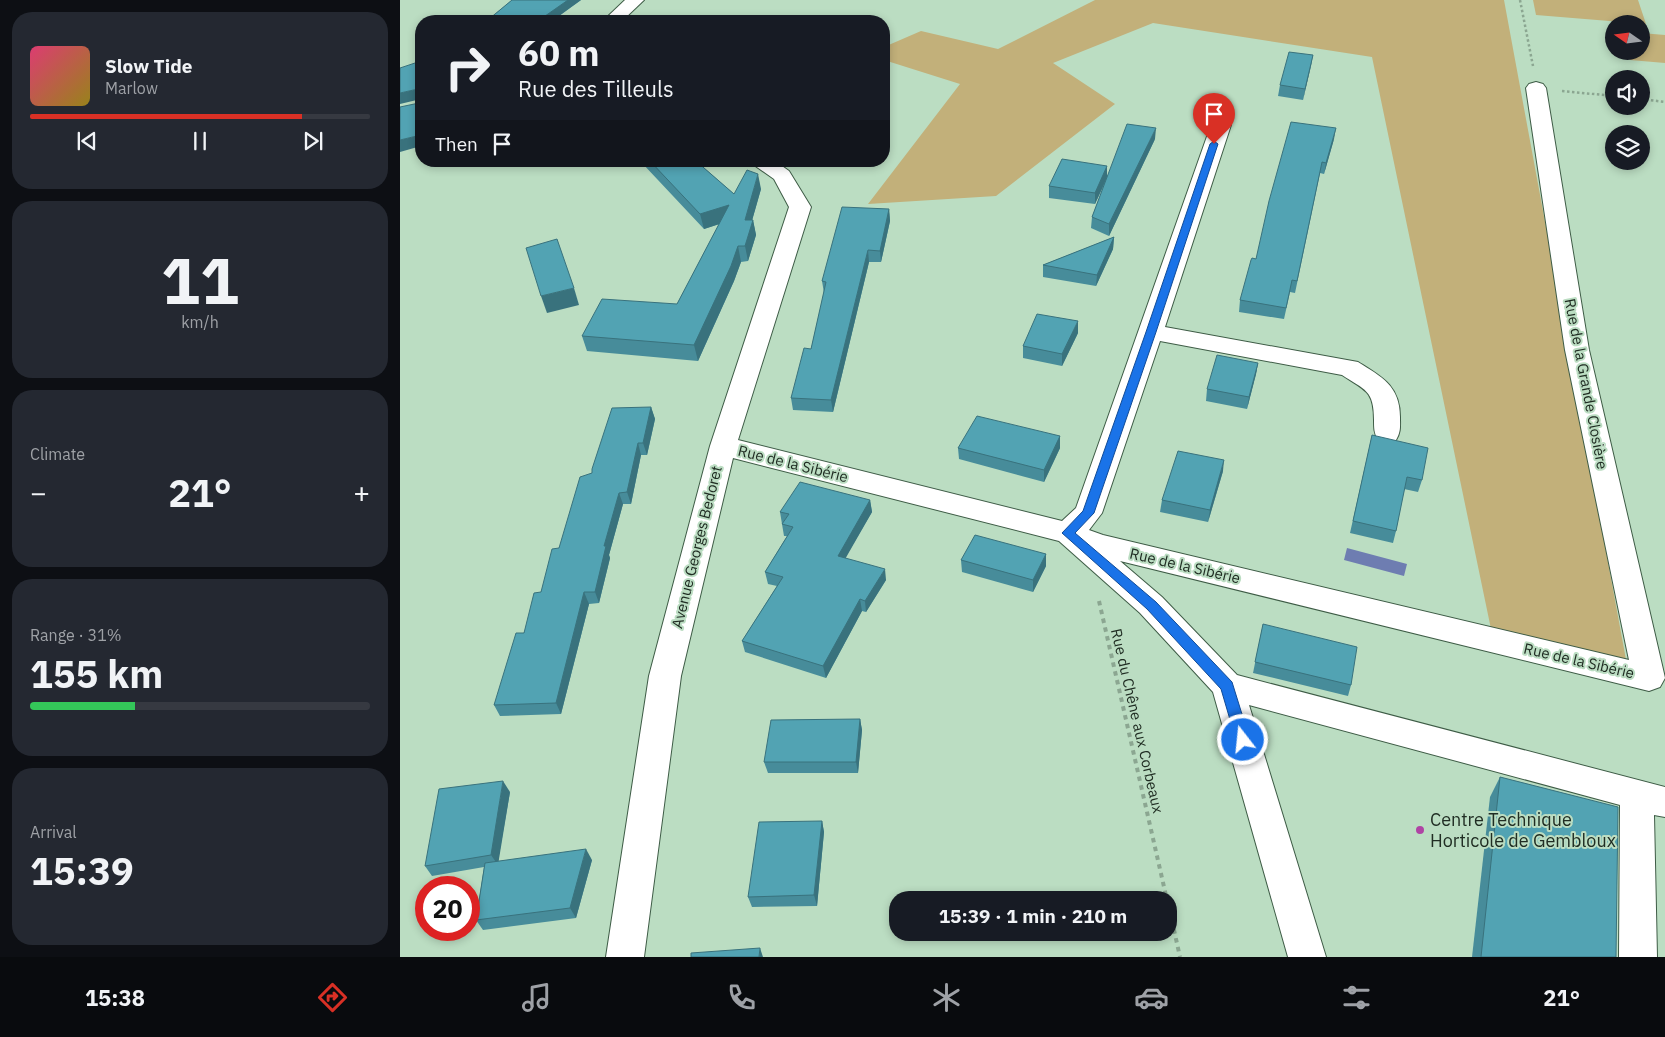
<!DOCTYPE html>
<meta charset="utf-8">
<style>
:root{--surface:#171b24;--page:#242831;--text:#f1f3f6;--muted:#9ea1a6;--line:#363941;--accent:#d93025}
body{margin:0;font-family:"IBM Plex Sans",sans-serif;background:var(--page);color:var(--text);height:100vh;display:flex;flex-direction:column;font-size:19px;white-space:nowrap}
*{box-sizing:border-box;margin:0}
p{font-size:16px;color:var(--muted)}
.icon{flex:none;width:28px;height:28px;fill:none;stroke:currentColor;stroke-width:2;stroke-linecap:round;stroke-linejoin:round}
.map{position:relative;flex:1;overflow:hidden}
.side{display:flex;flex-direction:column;gap:12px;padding:12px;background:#0d0f14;width:400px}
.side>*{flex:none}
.hud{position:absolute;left:15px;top:15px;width:475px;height:152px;border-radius:20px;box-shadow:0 2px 8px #0003;background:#171b24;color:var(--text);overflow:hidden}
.needle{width:32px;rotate:284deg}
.tools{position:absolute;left:1205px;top:15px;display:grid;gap:10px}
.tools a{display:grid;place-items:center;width:45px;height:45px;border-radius:50%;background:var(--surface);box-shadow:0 2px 8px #0003;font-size:25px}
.speed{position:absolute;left:15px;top:876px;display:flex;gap:10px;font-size:25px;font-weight:700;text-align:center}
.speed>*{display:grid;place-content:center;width:65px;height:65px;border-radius:50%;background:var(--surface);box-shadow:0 2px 8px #0003;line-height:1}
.speed .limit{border:8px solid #d22;background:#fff;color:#111}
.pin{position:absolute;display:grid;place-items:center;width:42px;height:42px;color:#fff;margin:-51px -21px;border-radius:50% 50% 50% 0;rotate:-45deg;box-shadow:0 0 5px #0007}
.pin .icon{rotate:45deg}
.me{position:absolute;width:55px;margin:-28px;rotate:344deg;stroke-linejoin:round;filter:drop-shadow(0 0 4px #0008)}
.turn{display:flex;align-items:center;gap:18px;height:105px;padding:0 20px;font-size:22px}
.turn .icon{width:65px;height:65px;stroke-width:2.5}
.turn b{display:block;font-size:35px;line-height:42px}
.then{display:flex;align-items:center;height:48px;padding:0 20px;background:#0003;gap:10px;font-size:19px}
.big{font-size:38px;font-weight:700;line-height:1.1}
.side .widget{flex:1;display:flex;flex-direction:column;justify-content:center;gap:8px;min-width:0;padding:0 18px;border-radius:20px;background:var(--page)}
.side .dial{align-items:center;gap:0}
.dial b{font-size:65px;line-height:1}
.song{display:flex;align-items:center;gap:15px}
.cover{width:60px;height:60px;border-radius:8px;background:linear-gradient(135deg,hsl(340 70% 55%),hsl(50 70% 35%))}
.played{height:5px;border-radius:2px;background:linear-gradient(90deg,var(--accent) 80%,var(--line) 80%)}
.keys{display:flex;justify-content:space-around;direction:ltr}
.heat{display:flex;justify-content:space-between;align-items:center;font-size:28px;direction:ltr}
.charge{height:8px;border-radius:4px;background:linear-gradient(90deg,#34c759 31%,var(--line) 0)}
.trip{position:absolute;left:489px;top:891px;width:288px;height:50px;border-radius:20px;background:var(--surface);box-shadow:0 2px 8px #0003;font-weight:700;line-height:50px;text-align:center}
.menu{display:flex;height:80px;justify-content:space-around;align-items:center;background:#090b0e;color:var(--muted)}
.menu .icon{width:35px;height:35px}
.menu .on{color:var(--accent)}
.menu b{font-size:22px;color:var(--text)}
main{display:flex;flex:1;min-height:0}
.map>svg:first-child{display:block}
</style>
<main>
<section class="side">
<div class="widget">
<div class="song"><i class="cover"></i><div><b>Slow Tide</b><p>Marlow</p></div></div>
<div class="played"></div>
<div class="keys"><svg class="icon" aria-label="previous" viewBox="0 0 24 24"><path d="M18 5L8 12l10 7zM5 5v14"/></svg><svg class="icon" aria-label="pause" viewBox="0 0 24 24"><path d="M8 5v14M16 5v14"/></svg><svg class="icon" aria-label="next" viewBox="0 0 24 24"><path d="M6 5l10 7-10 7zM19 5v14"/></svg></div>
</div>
<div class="widget dial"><b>11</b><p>km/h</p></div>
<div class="widget"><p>Climate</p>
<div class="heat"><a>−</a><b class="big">21°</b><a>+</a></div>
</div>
<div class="widget"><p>Range · 31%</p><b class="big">155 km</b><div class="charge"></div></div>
<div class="widget"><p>Arrival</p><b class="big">15:39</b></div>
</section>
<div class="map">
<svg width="1265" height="957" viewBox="0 0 1265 957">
<rect width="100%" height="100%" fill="#bbddc2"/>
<g fill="#c2b07a">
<path d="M 695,0 L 1104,0 L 1227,665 L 1091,629 L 972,57 L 753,23 L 653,63 L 715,104 L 596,196 L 468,204 L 560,84 L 484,60 L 484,47 L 521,31 L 598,49 Z"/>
<path d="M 1133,0 L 1238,0 L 1246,24 L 1136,15 Z"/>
<path d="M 1241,33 L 1265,35 L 1265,63 L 1230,60 L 1227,51 L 1241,51 Z"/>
</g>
<path fill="#6e7db1" d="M 947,548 L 1007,564 L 1004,576 L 944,560 Z"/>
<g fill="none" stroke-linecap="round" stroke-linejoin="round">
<g stroke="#3e5c46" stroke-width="2">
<g id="minor">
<path d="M 225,0 L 244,0 L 222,21 L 203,21 Z"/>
<path d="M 1136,82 L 1143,84 L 1146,88 L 1189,350 L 1265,678 L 1260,687 L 1249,691 L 720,561 L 762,597 L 837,675 L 1265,787 L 1265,817 L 1254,815 L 1257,957 L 1219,957 L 1220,805 L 849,705 L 926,957 L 888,957 L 813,692 L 740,613 L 659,541 L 333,458 L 281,676 L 244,957 L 206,957 L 249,676 L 310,446 L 389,207 L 374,179 L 354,165 L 351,161 L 375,161 L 389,171 L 411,207 L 338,440 L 662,521 L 676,508 L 811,125 L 814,121 L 821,119 L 828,121 L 831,125 L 765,327 L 958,362 C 982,377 1000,386 1000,417 C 1000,426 1001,432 996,440 L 987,442 L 978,440 C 974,433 974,428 974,420 C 974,390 965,390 942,375 L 760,341 L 702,513 L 689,530 L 703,535 L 1229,660 L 1165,350 L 1126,88 L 1129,84 Z"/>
</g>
</g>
<g stroke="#8ba691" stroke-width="2.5" stroke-dasharray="2.5 2.5" stroke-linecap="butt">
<path d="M 1120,0 L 1133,66"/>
<path d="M 1162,91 L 1214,96"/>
<path d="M 1241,99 L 1265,102"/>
</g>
<g stroke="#8ba691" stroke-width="4" stroke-dasharray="4.5 4.5" stroke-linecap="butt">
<path d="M 699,601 L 767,900"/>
<path d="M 768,903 L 780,957"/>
</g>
<use href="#minor" fill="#fff" fill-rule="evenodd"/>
</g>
<g fill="#478c9a">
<path d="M 112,0 L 181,0 L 152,21 L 89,21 L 89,19 Z"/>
<path d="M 913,55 L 903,100 L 878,96 L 880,85 Z"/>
<path d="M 755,139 L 709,236 L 691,228 L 692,217 L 705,183 L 695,204 L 649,198 L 649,186 L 707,166 L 707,176 Z"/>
<path d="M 934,139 L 924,174 L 920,173 L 895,293 L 890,292 L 884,319 L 839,312 L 840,300 L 856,259 Z"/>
<path d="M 241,161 L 296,161 L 334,194 L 361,189 L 352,220 L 353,220 L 356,235 L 348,261 L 341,262 L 334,281 L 298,361 L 187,351 L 182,336 L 277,304 L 319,224 L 304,229 L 242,163 Z"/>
<path d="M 489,209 L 490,221 L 481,262 L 469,262 L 433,412 L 393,410 L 391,398 L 411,349 L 424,293 L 422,281 Z"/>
<path d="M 714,237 L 713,249 L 696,286 L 643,277 L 643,265 Z"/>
<path d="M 678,333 L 662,366 L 623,358 L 623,346 Z"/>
<path d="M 858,363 L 856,374 L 847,409 L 806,401 L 807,389 Z"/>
<path d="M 251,407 L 255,419 L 247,455 L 241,455 L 231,504 L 223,504 L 209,555 L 210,558 L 199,603 L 189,604 L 161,714 L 100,716 L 94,705 L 159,548 L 192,473 Z"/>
<path d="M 972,435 L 1022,480 L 1018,492 L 1004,489 L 996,531 L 993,543 L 950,533 Z"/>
<path d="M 660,436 L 660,448 L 644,482 L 559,459 L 558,448 Z"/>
<path d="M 823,471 L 808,522 L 760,512 L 762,500 Z"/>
<path d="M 470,500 L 472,512 L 445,558 L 486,580 L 466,612 L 462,611 L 426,678 L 345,652 L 342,641 L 377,586 L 368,584 L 365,572 L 387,536 L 384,536 L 380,512 Z"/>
<path d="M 646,554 L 646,566 L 633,592 L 562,572 L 561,560 Z"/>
<path d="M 863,624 L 951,685 L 948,696 L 853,673 Z"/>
<path d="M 460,719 L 462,730 L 458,773 L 368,773 L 364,762 Z"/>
<path d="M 1100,777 L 1216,957 L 1072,957 L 1090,797 Z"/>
<path d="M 110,792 L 98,861 L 192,860 L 176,918 L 83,930 L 76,920 L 84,867 L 32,876 L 25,866 Z"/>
<path d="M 422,821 L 424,832 L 417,906 L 352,907 L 348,897 Z"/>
</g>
<g fill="#39727d">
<path d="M 168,0 L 181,0 L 152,21 L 138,21 Z"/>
<path d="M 913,55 L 911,66 L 903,100 L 905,89 Z"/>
<path d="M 18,89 L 21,99 L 0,104 L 0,93 Z"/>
<path d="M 756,128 L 755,139 L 709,236 L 709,224 Z"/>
<path d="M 936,128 L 934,139 L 924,174 L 926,163 Z"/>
<path d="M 21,135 L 21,146 L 0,152 L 0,140 Z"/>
<path d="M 707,166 L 707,177 L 695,204 L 695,193 Z"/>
<path d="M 358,174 L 361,189 L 348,235 L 345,220 Z"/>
<path d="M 329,205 L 332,220 L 304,229 L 300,214 Z"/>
<path d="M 489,209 L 490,221 L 481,262 L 480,251 Z"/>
<path d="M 353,220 L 356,235 L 348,261 L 345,246 Z"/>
<path d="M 714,237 L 713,249 L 696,286 L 697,275 Z"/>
<path d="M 338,246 L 341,262 L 334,281 L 298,361 L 294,345 Z"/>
<path d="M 468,250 L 469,262 L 433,412 L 431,400 Z"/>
<path d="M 174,288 L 179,305 L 147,313 L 141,296 Z"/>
<path d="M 678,321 L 678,333 L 662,366 L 662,354 Z"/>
<path d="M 858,363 L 856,374 L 847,409 L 849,397 Z"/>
<path d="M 251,407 L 255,419 L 247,455 L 243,443 Z"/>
<path d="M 660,436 L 660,448 L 644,482 L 644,470 Z"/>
<path d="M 238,443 L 241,455 L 231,504 L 227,492 Z"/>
<path d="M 824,460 L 823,471 L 808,522 L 810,510 Z"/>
<path d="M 219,493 L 223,504 L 209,555 L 210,558 L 199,603 L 195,592 L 204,546 Z"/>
<path d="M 470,500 L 472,512 L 440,568 L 438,556 Z"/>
<path d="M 646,554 L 646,566 L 633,592 L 633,580 Z"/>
<path d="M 485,569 L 486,580 L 466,612 L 465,601 Z"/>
<path d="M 184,592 L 189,604 L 161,714 L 156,703 Z"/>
<path d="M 460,599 L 462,611 L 426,678 L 423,666 Z"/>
<path d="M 460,719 L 462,730 L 458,773 L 456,762 Z"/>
<path d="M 103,781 L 110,792 L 98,865 L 91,855 Z"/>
<path d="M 422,821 L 424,832 L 417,906 L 414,895 Z"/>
<path d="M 186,849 L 192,860 L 176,918 L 170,908 Z"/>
<path d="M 360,948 L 363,957 L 359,957 Z"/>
</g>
<g fill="#52a3b3" stroke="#39727d">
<path d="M 112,0 L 168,0 L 138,21 L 110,21 L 89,19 Z"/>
<path d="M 889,52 L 913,55 L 905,89 L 880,85 Z"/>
<path d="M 21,61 L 21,135 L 0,140 L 0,107 L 19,103 L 18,89 L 0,93 L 0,68 Z"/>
<path d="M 891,122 L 936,128 L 926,163 L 922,162 L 897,281 L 892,280 L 886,308 L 840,300 L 851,260 L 852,258 L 856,259 L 869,201 Z"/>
<path d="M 727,124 L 756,128 L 709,224 L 692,217 Z"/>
<path d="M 662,159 L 707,166 L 695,193 L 649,186 Z"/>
<path d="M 250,161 L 296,161 L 334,194 L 347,170 L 358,174 L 345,220 L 353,220 L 345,246 L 338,246 L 331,266 L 294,345 L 182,336 L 202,299 L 277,304 L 329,205 L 300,214 Z"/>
<path d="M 442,207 L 489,209 L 480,251 L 468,250 L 431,400 L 391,398 L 404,348 L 411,349 L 426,282 L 422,281 Z"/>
<path d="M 714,237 L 697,275 L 643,265 Z"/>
<path d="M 157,239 L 174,288 L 141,296 L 126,248 Z"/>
<path d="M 637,314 L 678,321 L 662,354 L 623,346 Z"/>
<path d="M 817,355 L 858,363 L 849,397 L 807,389 Z"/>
<path d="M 251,407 L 243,443 L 238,443 L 227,492 L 219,493 L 204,546 L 206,546 L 195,592 L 184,592 L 156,703 L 94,705 L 116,633 L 124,633 L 134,593 L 141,592 L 152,549 L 159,548 L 180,477 L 192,473 L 192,469 L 212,408 Z"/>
<path d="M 577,416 L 660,436 L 644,470 L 558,448 Z"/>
<path d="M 972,435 L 1028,448 L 1022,480 L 1007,477 L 996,531 L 953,521 Z"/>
<path d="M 778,451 L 824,460 L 810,510 L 762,500 Z"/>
<path d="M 400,482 L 470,500 L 438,556 L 485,569 L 465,601 L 460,599 L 423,666 L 342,641 L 383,577 L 365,572 L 393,527 L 382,524 L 389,514 L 380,512 Z"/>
<path d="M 575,535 L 646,554 L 633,580 L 561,560 Z"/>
<path d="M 863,624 L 957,647 L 951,685 L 855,662 Z"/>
<path d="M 460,719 L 456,762 L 364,762 L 371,720 Z"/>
<path d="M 1100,777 L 1218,807 L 1216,957 L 1081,957 Z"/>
<path d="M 103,781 L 91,855 L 25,866 L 39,789 Z"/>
<path d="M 422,821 L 414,895 L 348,897 L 359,822 Z"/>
<path d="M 186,849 L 170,908 L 76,920 L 85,863 Z"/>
<path d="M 360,948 L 359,957 L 291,957 L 291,953 Z"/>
</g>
<path fill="#1a73e8" stroke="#114b97" d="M 814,141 L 818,144 L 756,332 L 694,513 L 675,533 L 756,602 L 832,682 L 850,740 L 848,745 L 843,746 L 838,745 L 836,740 L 821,689 L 747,609 L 662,533 L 683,511 L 746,332 L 810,144 Z"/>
<circle fill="#af43a4" stroke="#bbddc2" stroke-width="2" cx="1020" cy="830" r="5"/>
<g text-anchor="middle" stroke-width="4" stroke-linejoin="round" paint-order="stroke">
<g font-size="15" fill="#202d23" stroke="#bbddc2">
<text transform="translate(1186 384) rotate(79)" y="5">Rue de la Grande Closière</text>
<text transform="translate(393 464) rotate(14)" y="5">Rue de la Sibérie</text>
<text transform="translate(297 547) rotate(-76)" y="5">Avenue Georges Bedoret</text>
<text transform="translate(785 566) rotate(13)" y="5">Rue de la Sibérie</text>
<text transform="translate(1179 661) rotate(13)" y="5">Rue de la Sibérie</text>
<text transform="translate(737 721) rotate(77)" y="5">Rue du Chêne aux Corbeaux</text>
</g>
<g font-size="18" fill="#202d23" stroke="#bbddc2" text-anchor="start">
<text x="1030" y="826">Centre Technique<tspan x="1030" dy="21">Horticole de Gembloux</tspan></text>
</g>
</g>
</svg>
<div class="tools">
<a><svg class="needle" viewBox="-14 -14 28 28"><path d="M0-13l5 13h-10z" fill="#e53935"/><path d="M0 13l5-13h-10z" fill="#9ea1a6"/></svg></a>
<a><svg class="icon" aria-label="sound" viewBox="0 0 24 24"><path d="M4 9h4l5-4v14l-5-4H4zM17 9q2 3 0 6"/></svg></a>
<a><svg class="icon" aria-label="layers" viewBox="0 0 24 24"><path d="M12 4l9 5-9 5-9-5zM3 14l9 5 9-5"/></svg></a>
</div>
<div class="speed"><div class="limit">20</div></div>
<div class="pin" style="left:814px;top:144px;background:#d93025"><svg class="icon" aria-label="arrive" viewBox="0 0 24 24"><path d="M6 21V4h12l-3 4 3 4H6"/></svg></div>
<svg class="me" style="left:843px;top:740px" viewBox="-20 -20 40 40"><circle r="17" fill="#1a73e8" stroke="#fff" stroke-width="3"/><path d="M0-11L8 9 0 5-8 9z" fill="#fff"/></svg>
<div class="trip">15:39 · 1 min · 210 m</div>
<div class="hud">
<div class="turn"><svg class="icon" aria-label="right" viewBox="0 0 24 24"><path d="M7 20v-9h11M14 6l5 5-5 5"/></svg><div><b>60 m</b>Rue des Tilleuls</div></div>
<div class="then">Then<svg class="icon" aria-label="arrive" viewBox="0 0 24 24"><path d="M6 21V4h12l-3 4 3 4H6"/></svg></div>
</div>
</div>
</main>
<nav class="menu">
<b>15:38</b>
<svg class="icon on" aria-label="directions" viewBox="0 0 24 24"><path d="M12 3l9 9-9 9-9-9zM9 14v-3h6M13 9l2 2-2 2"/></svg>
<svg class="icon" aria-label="music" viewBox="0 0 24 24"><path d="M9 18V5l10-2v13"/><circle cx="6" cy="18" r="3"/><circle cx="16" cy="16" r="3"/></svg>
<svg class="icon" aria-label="phone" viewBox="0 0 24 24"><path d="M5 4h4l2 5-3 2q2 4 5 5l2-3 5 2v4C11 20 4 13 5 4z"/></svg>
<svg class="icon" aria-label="climate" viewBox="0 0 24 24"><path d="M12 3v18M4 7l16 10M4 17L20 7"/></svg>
<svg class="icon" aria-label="car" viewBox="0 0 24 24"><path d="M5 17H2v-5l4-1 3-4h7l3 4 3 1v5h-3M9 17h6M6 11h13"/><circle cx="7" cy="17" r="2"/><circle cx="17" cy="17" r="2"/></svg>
<svg class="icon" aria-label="filters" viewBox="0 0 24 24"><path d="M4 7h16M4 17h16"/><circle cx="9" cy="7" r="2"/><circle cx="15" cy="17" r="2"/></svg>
<b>21°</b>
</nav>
